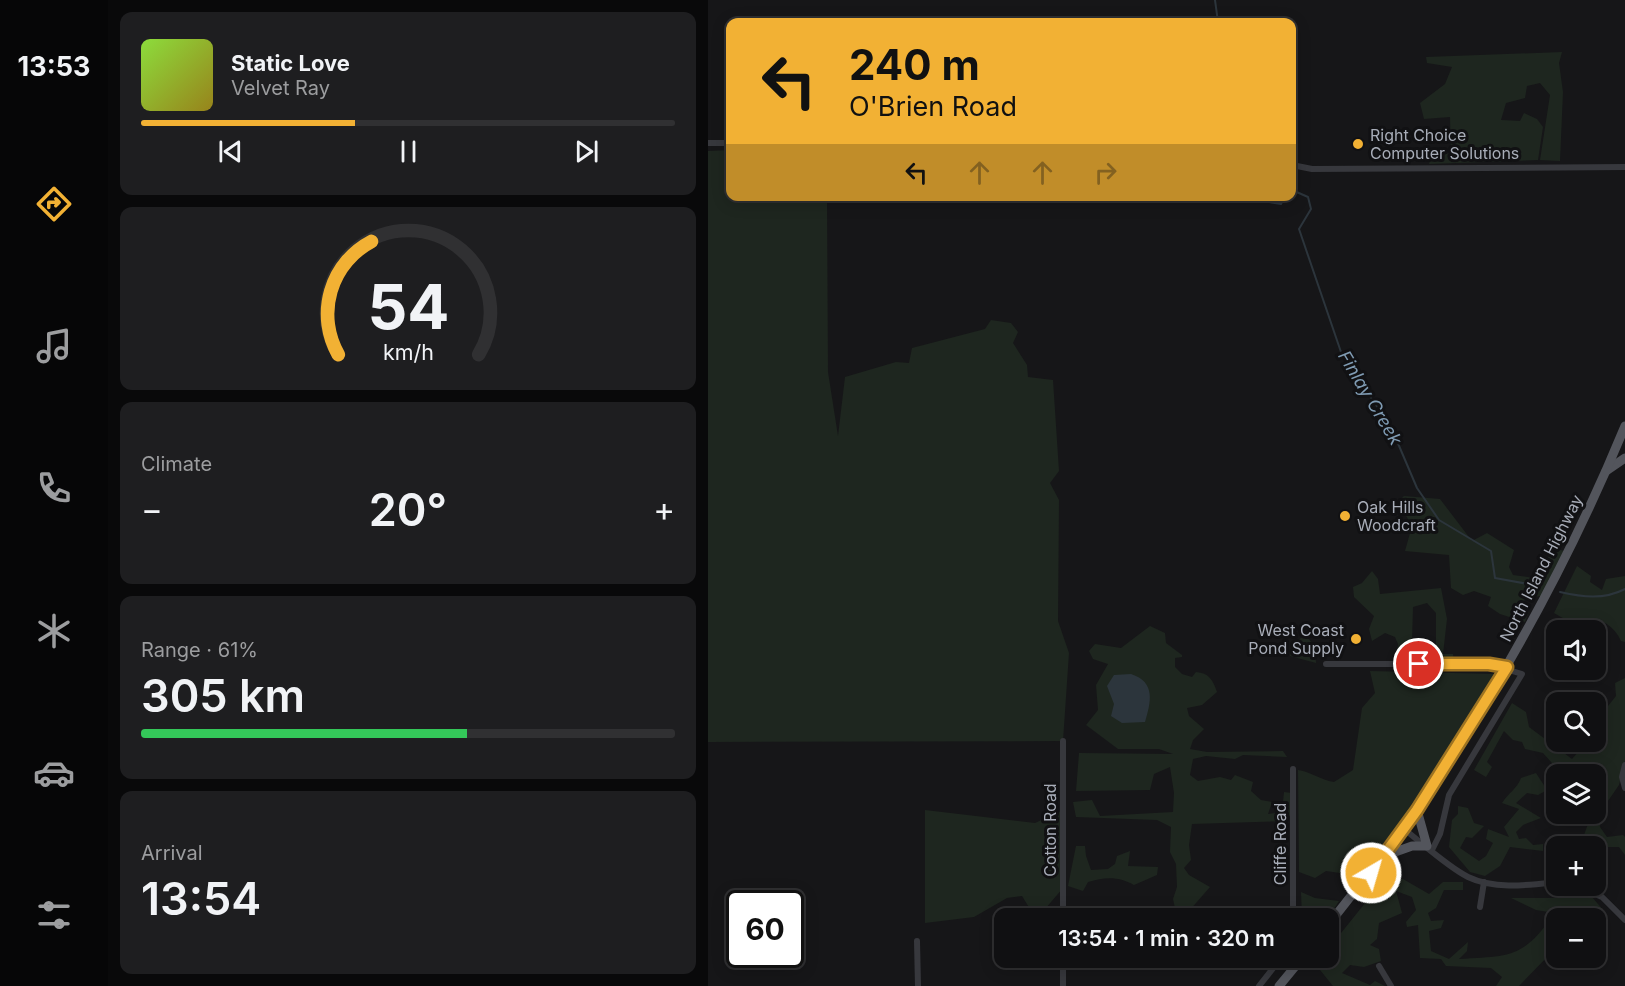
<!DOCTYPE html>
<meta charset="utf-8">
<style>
:root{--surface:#101012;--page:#1e1e20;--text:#f1f3f6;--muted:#9c9d9f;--line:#303032;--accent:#f2b134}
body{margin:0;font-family:Inter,sans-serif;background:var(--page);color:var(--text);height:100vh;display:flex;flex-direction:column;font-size:22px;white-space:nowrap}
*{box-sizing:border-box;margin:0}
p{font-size:20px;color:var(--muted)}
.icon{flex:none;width:33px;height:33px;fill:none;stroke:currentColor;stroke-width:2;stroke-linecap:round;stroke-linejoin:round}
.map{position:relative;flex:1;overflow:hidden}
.panel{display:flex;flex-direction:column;gap:12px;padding:12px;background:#09090a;width:600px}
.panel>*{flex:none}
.top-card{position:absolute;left:18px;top:18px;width:570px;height:183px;border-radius:12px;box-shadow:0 3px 15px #0003,0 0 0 2px var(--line);background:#f2b134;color:#111;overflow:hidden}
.fabs{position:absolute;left:838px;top:620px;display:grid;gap:12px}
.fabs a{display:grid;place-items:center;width:60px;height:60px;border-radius:12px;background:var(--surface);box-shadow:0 3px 15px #0003,0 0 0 2px var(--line);font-size:30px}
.speed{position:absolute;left:18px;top:890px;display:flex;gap:12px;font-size:30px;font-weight:700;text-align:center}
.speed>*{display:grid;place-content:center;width:78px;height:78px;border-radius:50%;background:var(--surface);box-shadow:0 3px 15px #0003,0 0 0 2px var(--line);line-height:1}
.speed .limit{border:3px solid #111;border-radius:9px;background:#fff;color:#111}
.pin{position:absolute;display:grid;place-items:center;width:51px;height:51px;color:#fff;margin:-26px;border:3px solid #fff;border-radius:50%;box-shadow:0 2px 6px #0007}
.me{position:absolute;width:66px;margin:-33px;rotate:38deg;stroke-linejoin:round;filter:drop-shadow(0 0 4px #0008)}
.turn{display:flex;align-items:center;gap:21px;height:126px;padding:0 24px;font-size:27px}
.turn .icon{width:78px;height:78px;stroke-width:2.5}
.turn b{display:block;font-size:42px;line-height:51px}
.lanes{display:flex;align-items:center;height:57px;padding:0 24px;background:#0003;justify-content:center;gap:30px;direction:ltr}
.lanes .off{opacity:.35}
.big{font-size:45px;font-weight:600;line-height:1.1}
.panel .tile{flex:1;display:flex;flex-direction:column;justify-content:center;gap:9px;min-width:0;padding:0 21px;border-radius:12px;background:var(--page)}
.panel .dial{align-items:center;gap:0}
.dial svg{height:156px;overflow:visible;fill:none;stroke:var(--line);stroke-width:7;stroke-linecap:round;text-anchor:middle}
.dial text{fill:var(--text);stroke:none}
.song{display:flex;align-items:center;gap:18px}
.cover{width:72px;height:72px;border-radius:9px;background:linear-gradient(135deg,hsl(90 70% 55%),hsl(50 70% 35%))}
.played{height:6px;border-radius:3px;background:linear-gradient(90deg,var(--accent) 40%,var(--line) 40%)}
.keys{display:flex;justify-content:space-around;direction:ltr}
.heat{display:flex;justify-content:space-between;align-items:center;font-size:33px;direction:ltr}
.charge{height:9px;border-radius:4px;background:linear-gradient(90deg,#34c759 61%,var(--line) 0)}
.trip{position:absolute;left:286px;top:908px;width:345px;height:60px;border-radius:12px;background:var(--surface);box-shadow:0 3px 15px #0003,0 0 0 2px var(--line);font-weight:600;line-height:60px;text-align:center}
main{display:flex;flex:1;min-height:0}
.dock{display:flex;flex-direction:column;width:108px;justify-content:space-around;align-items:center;background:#060607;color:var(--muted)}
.dock .icon{width:42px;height:42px}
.dock .on{color:var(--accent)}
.dock b{font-size:27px;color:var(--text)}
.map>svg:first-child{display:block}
</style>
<main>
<nav class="dock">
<b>13:53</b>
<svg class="icon on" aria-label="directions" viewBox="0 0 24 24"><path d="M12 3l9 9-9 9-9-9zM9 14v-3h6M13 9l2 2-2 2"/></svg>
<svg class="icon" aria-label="music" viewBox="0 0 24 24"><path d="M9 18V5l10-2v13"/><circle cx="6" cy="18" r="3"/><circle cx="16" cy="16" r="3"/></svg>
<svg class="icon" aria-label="phone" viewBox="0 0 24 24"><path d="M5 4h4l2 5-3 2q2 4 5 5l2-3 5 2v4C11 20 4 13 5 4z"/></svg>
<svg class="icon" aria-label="climate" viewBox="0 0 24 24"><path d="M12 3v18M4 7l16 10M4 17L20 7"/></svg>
<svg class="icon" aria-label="car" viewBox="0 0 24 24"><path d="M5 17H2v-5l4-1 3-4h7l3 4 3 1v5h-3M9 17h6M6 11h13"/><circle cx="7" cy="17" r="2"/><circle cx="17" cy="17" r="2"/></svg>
<svg class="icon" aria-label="filters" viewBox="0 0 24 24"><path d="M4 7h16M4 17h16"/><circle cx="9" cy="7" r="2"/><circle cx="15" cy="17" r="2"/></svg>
</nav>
<section class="panel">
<div class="tile">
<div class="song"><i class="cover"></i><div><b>Static Love</b><p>Velvet Ray</p></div></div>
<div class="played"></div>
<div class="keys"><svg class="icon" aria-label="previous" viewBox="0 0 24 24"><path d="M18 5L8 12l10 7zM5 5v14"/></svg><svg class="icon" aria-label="pause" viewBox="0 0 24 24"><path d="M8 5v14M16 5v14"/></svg><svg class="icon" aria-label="next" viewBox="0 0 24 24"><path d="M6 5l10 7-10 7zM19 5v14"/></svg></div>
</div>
<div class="tile dial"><svg viewBox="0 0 100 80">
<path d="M14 69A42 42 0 1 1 86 69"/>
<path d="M14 69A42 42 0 0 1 31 11" stroke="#f2b134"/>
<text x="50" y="56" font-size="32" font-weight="700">54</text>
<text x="50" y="72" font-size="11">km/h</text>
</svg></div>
<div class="tile"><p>Climate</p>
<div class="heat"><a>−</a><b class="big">20°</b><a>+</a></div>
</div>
<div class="tile"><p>Range · 61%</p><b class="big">305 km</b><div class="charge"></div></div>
<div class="tile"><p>Arrival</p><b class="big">13:54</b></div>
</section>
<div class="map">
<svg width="917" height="986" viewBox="0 0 917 986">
<rect width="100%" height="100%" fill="#161618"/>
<g fill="#1e261f">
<path d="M 854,52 L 851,63 L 855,92 L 852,161 L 832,160 L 842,95 L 832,83 L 819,86 L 817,98 L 798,103 L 793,120 L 812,121 L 816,113 L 829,119 L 835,127 L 830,160 L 721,164 L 723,157 L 743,153 L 742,117 L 716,119 L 712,103 L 737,84 L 744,67 L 719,63 L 718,57 Z"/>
<path d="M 22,150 L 22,196 L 119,197 L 120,372 L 130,436 L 137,377 L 188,362 L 201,363 L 204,348 L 277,329 L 283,320 L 303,323 L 310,332 L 305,343 L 319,365 L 320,377 L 345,380 L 351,471 L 342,483 L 351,500 L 350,621 L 361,653 L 355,741 L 0,742 L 0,151 Z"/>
<path d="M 696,496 L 732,499 L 764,541 L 779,533 L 806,550 L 801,567 L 805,575 L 827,578 L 846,548 L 856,551 L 833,596 L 817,598 L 815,607 L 821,611 L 817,622 L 792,614 L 780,606 L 783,597 L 766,591 L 755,595 L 743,588 L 741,555 L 697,551 L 704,526 L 690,502 Z"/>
<path d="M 869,566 L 883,576 L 882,582 L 894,590 L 898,579 L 917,576 L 917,642 L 913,641 C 904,620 882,614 860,621 L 846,613 Z"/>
<path d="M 664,571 L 670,579 L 672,594 L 733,588 L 739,619 L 735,654 L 745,654 L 746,661 L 712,661 L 714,651 L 728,645 L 728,613 L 719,603 L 705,607 L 704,642 L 700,658 L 695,658 L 689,652 L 690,644 L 687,637 L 677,633 L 664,641 L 661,629 L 666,616 L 646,597 L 645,587 L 654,583 Z"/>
<path d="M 442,626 L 457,633 L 458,643 L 474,655 L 474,657 L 467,658 L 467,667 L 474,674 L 484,677 L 488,672 C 501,673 505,680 509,692 L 494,705 L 479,708 L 481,716 L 496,729 L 485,740 L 482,749 L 499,752 L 575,751 L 579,757 L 535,755 L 527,759 L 498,756 L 485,759 L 482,775 L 490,781 L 512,777 L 523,780 L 527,775 L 545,782 L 543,791 L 553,800 L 564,802 L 560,814 L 574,812 L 576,792 L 584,793 L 583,813 L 579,821 L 484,824 L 481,845 L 483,860 L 476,868 L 481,875 L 502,887 L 481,911 L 484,918 L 463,918 L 468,913 L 465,899 L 469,887 L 468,864 L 462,852 L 463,827 L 449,820 L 368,817 L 365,802 L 384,800 L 392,816 L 465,812 L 466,793 L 462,767 L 446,774 L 442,790 L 368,791 L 371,753 L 465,754 L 451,749 L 410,749 L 378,725 L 390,710 L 388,685 L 400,664 L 385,659 L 381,651 L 387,644 L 413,648 Z"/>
<path d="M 598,636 L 607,646 L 608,663 L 582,656 C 583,644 587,640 598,636 Z"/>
<path d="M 662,671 L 788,674 C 743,748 698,819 645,887 L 638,884 L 639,874 L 618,871 L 607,878 L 591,872 L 590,770 C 604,772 612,780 626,782 L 645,770 L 654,708 L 667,693 Z"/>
<path d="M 917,678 L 917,761 L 911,785 L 891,814 L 892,827 L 899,837 L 915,835 L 917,837 L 917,855 L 911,847 L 895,847 L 888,856 L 888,846 L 872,846 L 884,813 L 888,813 L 888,774 L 866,765 L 844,763 L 835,753 L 817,749 L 814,742 L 805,740 L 796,731 L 779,762 L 784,767 L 778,777 L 766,770 L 804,703 L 818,712 L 821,727 L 864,759 L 880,741 L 888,741 L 888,708 L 896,711 L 908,696 L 907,683 Z"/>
<path d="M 828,773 L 839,790 L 830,795 L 819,793 L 808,803 L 833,818 L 815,825 L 808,832 L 811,839 L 818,838 L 825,845 L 835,844 L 835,851 L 802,847 L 792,866 L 777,876 L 762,872 L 741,847 L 744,820 L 750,814 L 750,806 L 760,808 L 766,823 L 776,826 L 764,838 L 758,837 L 752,848 L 771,861 L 778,856 L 785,843 L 778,839 L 780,829 L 801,837 L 796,827 L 811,809 L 794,803 C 800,793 809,789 813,778 Z"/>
<path d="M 217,810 L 327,823 L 355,810 L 355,888 L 337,909 L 322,909 L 314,896 L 299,898 L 266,917 L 217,923 Z"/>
<path d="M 368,846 L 377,846 L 378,856 L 383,870 L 400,869 L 407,864 L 409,856 L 422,851 L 420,866 L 450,867 L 449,875 L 426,885 C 410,876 397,877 380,882 L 375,891 L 360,886 Z"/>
<path d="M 695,879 L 721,894 L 735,882 L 755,882 L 755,890 L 736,890 L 728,908 L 720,913 L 723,921 L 736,920 L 733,928 L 721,931 L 723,951 L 741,959 L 760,942 L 759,951 L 751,959 C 804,956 815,958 847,913 L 828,910 L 803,898 L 855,898 L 878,890 L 896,911 L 874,918 L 849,918 L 849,956 L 843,953 L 811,986 L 788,986 L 794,977 L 783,968 L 738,966 L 733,959 L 712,958 L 710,925 L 699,927 L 698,922 L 708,910 L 704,897 L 688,891 L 694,913 L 671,923 L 669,939 L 662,945 L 671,949 L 673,961 L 656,967 L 642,965 L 634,973 L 662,985 L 667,981 L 677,986 L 625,986 L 608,965 L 614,957 L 621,957 L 621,948 L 674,882 Z"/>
<path d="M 593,892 L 607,898 L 631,901 L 620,918 L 594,918 Z"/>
</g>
<path fill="#2c353c" d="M 423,674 C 448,682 443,702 437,722 L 414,723 L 403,716 L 406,704 L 399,686 L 406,675 Z"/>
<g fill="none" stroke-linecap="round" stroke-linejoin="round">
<g stroke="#2c353c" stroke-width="2">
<path d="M 507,0 L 510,22"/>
<path d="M 584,190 L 600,197 L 603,209 L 591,229 L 634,355 L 683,427 L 709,488 L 731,520 L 783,551 L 787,578 L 831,586"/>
<path d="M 547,196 L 555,201 L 573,204 L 577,196"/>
<path d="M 852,592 C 874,597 896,600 917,589"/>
</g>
<g stroke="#37383d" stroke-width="6">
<path d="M 0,143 L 22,143"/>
<path d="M 584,165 L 604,169 L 917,167"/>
<path d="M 618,664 L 781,664 L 814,674 L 741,795 L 732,834 L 724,850"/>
<path d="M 917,765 L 914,777 L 917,788"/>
<path d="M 585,769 L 585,918"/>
<path d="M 696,829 C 715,844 740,867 760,877 C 787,890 821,885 849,882"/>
<path d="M 867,885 L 894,897 L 917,920"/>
<path d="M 772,907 L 776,882"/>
<path d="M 355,918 L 355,741"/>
<path d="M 209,941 L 210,986"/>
<path d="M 671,966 L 683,986"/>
<path d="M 355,986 L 355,957"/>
<path d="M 551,986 L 574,957"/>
</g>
<g stroke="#53555c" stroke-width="9">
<path d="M 898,471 L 917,458"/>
<path d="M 676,856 L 704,846 L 719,846 L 709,810"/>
<path d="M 621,924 C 744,771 842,608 917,426"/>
<path d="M 571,986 L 595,957"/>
</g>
</g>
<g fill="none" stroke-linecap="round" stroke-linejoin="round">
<g stroke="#9d7322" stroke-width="15">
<path id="route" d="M 663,873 L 709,810 L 799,667 L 781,664 L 711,664"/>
</g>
<use href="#route" stroke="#f2b134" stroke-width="10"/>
</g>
<g fill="#f2b134" stroke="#111113" stroke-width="2">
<circle cx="650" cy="144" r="6"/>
<circle cx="637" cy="516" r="6"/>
<circle cx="648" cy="639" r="6"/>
</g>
<g text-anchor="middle" stroke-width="6" stroke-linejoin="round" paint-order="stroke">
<g font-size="16" fill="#a8adb8" stroke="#111113" text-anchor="start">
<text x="662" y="141">Right Choice<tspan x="662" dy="18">Computer Solutions</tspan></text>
<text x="649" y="513">Oak Hills<tspan x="649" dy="18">Woodcraft</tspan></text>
<text x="636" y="636" text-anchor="end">West Coast<tspan x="636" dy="18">Pond Supply</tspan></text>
</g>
<g font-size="16" fill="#a8adb8" stroke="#111113">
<text transform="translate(833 568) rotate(-63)" y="6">North Island Highway</text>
<text transform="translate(342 830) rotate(-90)" y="6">Cotton Road</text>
<text transform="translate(572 844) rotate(-90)" y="6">Cliffe Road</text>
</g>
<g font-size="18" font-style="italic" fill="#7f9bb3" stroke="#111113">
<text transform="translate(662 398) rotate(59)" y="6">Finlay Creek</text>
</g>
</g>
</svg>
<div class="fabs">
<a><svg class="icon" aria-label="sound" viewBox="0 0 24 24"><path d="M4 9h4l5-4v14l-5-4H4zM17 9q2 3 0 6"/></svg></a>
<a><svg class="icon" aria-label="search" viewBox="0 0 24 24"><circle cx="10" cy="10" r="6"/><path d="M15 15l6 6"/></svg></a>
<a><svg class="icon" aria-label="layers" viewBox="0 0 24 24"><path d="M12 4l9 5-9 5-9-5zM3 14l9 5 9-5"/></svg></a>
<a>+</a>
<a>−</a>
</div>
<div class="speed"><div class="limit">60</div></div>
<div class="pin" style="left:711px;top:664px;background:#d93025"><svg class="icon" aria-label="arrive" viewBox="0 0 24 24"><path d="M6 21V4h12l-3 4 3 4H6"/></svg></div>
<svg class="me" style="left:663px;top:873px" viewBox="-20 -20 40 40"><circle r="17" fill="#f2b134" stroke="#fff" stroke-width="3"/><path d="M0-11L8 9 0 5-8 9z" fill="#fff"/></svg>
<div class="trip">13:54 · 1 min · 320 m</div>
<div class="top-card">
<div class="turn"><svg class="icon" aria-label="left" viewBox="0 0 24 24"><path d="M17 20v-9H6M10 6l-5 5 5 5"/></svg><div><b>240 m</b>O'Brien Road</div></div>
<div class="lanes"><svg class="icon" aria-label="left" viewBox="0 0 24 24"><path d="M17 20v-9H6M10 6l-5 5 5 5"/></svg><svg class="icon off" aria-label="ahead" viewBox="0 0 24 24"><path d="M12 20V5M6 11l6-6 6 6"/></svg><svg class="icon off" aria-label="ahead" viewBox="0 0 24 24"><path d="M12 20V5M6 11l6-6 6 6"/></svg><svg class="icon off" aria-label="right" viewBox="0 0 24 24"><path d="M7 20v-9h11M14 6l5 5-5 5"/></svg></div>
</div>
</div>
</main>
